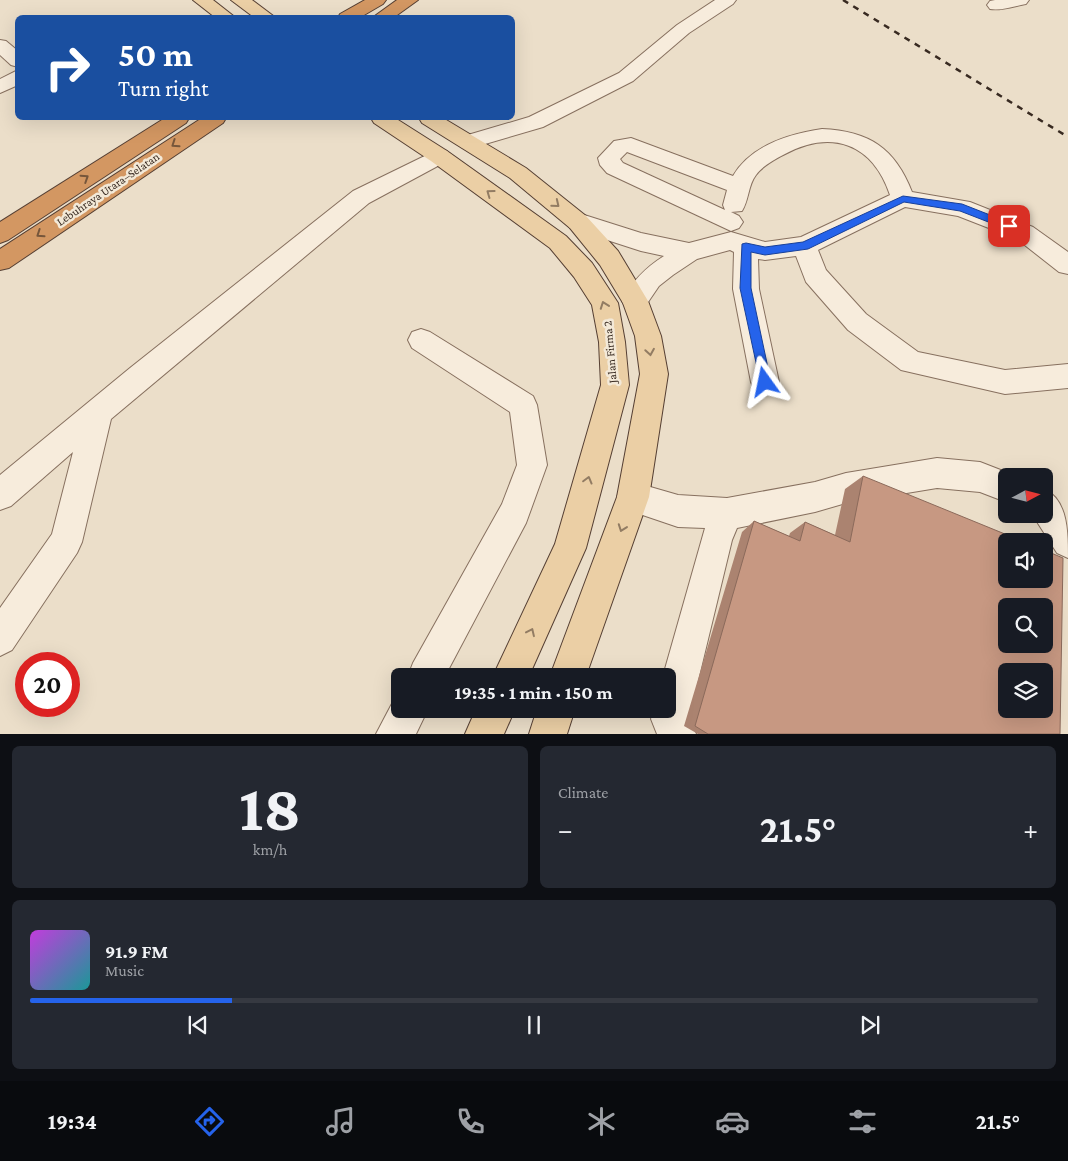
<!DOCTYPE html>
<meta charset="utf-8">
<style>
:root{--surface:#171b24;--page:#242831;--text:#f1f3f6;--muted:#9ea1a6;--line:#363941;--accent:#2563eb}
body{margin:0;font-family:"Crimson Pro",serif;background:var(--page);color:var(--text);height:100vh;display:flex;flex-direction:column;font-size:19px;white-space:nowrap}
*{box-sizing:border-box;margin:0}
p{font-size:16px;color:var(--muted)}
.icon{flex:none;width:28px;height:28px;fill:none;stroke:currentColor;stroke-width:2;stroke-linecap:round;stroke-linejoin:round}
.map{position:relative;height:734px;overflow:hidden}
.sheet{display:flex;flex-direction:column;gap:12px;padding:12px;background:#0d0f14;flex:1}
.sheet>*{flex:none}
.banner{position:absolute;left:15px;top:15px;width:500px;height:105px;border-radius:8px;box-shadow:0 5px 20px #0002;background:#1a4fa0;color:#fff;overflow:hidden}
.needle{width:32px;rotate:83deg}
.controls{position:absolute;left:998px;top:468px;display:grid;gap:10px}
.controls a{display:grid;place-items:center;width:55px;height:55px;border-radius:8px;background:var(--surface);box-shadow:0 5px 20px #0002;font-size:25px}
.speed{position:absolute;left:15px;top:652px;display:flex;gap:10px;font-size:25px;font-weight:700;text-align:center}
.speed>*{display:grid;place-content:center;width:65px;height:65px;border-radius:50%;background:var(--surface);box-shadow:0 5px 20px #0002;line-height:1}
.speed .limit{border:8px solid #d22;background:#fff;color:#111}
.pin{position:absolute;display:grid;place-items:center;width:42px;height:42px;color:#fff;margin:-21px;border-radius:10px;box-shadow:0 2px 8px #0006}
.me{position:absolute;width:55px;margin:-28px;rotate:348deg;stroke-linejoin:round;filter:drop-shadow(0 0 4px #0008)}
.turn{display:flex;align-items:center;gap:18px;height:105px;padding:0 20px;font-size:22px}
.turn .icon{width:65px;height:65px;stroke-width:2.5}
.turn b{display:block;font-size:35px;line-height:42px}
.big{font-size:38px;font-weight:700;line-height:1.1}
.sheet .tile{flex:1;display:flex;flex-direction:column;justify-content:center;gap:8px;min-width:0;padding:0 18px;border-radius:8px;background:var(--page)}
.sheet .dial{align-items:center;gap:0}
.dial b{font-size:65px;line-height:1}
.song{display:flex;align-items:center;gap:15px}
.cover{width:60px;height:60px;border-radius:8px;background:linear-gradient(135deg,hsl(290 70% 55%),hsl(180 70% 35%))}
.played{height:5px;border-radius:2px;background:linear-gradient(90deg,var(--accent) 20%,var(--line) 20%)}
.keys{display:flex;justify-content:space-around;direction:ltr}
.heat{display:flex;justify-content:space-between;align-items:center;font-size:28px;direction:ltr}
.sheet .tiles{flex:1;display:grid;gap:12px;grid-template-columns:1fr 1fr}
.tile:last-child{grid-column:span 2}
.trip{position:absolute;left:391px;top:668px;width:285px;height:50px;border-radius:8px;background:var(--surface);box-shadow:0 5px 20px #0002;font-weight:700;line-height:50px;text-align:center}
.tabs{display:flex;height:80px;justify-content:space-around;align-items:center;background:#090b0e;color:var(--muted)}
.tabs .icon{width:35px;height:35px}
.tabs .current{color:var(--accent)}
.tabs b{font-size:22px;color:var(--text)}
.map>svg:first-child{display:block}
</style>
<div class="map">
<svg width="1068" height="734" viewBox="0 0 1068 734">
<rect width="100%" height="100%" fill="#ebdec9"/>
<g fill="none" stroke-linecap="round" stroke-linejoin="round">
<g stroke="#87705f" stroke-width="2">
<g id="minor">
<path d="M 715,0 L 736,0 L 733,4 L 689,33 L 633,81 L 543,127 L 468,149 L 461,147 L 457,142 L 461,137 L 529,117 L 619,73 L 677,25 Z"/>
<path d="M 995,0 L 1029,0 L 1026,4 C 1015,6 1001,11 990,9 L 987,5 L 990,1 Z"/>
<path d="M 0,40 L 6,41 L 18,51 L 18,67 L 11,65 L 0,55 Z"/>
<path d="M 18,70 L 18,85 L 0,93 L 0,79 Z"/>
<path d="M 822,129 C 869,131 895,148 912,192 L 970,202 L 1033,227 L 1068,252 L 1068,274 L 1059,272 L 1017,239 L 958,216 L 905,207 L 818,250 L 826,270 L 866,314 L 918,352 L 1005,370 L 1068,364 L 1068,388 L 1005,394 L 901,370 L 848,330 L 806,282 L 796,256 L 765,260 L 758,259 L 759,289 L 779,382 L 775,391 L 765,394 L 755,391 L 751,382 L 733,289 L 734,252 L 730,250 L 697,259 L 673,275 L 659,286 L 644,308 L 635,311 L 626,308 L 622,301 C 632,281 645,268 664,256 L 641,251 L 570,228 L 566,222 L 570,216 L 578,213 L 641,233 L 689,243 L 731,232 L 765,242 L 801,237 L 890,195 C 873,144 832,128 783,155 C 774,160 762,166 756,175 C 748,185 749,200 742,211 L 731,212 L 739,216 L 743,222 L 739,228 L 731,231 L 607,173 L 600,165 L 598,158 L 614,141 L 631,138 L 733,176 C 751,145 789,134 822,129 ZM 627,152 L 727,190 L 723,205 L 725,210 L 623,163 L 620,159 Z"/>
<path d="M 439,149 L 447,151 L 450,156 L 447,161 L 369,203 L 111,419 L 82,542 L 77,553 L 12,650 L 0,656 L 0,608 L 52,534 L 73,452 L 11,506 L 0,510 L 0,475 L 130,368 L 353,191 Z"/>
<path d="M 421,329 L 430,332 L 533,396 L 537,405 L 547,465 L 526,523 L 445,676 L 408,676 L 413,663 L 502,504 L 517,465 L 510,412 L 412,348 L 408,340 L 412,332 Z"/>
<path d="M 937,458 L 980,462 L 1016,476 L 1006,476 L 1006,502 L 980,492 L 937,488 L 846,503 L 815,512 L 737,528 L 732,540 L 689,718 L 696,734 L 657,734 L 651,719 L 654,709 L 668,709 L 668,676 L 663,676 L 705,528 L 678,527 L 622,508 L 617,497 L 622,486 L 633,482 L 678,495 L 727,498 L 815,482 L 846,473 Z"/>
<path d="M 1044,489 C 1068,500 1068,532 1068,558 L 1057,553 L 1032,514 L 1044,514 Z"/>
<path d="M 400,694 L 400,709 L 428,709 L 416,734 L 376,734 L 396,696 Z"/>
</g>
</g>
<g stroke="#553f33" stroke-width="2">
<g id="major">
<path d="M 193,0 L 213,0 L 236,18 L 216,18 Z"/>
<path d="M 231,0 L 252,0 L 276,18 L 255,18 Z"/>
<path d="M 371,118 L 395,118 L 447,151 L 566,236 L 592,263 L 618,303 L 625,342 L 629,385 L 586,548 L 529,676 L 493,676 L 555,544 L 601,385 L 599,342 L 592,305 L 574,277 L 550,248 L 431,161 L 374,123 Z"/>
<path d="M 419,118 L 443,118 L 526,168 L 586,216 L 618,251 L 648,301 L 661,336 L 668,374 L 649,497 L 586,676 L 550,676 L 617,497 L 640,374 L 635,336 L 623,303 L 600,265 L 570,228 L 510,178 L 422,123 Z"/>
<path d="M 476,709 L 515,709 L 504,734 L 465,734 Z"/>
<path d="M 537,709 L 575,709 L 567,734 L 529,734 Z"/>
</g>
</g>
<g stroke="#553f33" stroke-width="2">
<g id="highway">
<path d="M 365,0 L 386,0 L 383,4 L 359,18 L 338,18 L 340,14 Z"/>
<path d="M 397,0 L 418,0 L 393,18 L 372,18 Z"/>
<path d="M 165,118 L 189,118 L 186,123 L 8,240 L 0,243 L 0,222 Z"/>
<path d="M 202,118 L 226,118 L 223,123 L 9,268 L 0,270 L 0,249 Z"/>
</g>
</g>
<use href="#minor" fill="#f7ecdc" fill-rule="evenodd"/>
<use href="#major" fill="#ebcfa5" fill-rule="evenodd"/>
<use href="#highway" fill="#d39762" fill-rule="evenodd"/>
<path stroke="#382a21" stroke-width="2.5" stroke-dasharray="6 6" stroke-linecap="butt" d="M 843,0 L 1068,137"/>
</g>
<path fill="#ab8370" d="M 863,476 L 1060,734 L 698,734 L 684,726 L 742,532 L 754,521 L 789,536 L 790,533 L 805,522 L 835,535 L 845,489 Z"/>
<path fill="#c79882" stroke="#8b6a5b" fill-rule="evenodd" d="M 863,476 L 1022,541 L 1006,541 L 1006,579 L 1044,579 L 1044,550 L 1063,558 L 1060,734 L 708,734 L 695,726 L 754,521 L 800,541 L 805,522 L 850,542 ZM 1006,606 L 1044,606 L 1044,644 L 1006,644 ZM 1006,671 L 1044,671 L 1044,709 L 1006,709 Z"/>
<defs><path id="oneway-chevron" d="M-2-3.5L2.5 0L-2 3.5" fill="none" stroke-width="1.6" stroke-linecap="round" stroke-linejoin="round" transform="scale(1.25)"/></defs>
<g stroke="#76563b">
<use href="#oneway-chevron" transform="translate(175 144) rotate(146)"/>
<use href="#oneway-chevron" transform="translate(85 178) rotate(-33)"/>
<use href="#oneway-chevron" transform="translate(40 234) rotate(146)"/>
</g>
<g stroke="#927c63">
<use href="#oneway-chevron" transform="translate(490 193) rotate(-144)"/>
<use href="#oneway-chevron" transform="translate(556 204) rotate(39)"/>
<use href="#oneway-chevron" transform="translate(604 305) rotate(-110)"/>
<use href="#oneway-chevron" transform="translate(650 352) rotate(81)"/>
<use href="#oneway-chevron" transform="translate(588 480) rotate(-75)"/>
<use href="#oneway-chevron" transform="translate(622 528) rotate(110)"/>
<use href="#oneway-chevron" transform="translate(531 632) rotate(-65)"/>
</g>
<path fill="#2563eb" stroke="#184099" d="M 903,196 L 962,204 L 1013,224 L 1014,226 L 1009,230 L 960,211 L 904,202 L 808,249 L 765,255 L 751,252 L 751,288 L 771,382 L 769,386 L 761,386 L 740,288 L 742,244 L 746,243 L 765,247 L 803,242 Z"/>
<g text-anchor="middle" stroke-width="5" stroke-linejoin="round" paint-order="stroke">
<g font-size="12" fill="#382a21" stroke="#f3e9d8">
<text transform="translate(108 189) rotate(-34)" y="4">Lebuhraya Utara–Selatan</text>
<text transform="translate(610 352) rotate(-95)" y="4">Jalan Firma 2</text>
</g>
</g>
</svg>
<div class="controls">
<a><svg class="needle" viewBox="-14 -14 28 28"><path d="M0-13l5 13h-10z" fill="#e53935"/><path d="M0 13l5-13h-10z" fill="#9ea1a6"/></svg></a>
<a><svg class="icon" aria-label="sound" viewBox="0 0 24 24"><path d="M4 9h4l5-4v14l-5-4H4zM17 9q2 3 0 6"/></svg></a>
<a><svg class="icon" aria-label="search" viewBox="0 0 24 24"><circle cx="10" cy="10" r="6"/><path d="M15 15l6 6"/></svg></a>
<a><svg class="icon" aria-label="layers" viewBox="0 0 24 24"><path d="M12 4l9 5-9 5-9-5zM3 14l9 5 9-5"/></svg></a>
</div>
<div class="speed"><div class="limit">20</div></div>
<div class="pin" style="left:1009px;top:226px;background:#d93025"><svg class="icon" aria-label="arrive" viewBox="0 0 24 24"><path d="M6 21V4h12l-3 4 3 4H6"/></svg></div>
<svg class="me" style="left:765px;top:382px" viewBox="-20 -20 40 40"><path d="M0-17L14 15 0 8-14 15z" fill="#2563eb" stroke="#fff" stroke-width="4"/></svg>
<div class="trip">19:35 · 1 min · 150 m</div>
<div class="banner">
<div class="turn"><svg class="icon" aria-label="right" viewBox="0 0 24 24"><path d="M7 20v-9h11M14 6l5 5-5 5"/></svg><div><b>50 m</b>Turn right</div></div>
</div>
</div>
<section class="sheet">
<div class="tiles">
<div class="tile dial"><b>18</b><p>km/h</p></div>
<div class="tile"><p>Climate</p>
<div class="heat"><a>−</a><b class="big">21.5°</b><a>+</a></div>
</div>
<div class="tile">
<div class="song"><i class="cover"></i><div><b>91.9 FM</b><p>Music</p></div></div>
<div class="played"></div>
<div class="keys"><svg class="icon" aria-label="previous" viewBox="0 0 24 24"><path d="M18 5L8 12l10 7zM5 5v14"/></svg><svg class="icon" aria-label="pause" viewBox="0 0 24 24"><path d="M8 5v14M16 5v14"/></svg><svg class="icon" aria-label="next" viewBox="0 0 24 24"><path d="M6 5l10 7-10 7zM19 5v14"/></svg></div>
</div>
</div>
</section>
<nav class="tabs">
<b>19:34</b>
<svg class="icon current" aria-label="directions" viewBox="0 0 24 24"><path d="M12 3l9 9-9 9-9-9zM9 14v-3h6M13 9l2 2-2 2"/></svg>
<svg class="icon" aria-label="music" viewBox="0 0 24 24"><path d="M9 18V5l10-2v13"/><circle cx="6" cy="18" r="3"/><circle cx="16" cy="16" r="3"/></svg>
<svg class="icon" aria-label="phone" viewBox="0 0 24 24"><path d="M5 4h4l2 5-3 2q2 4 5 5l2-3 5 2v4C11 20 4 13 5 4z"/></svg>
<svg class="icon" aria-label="climate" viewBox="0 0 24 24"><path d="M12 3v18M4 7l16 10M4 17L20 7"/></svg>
<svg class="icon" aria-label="car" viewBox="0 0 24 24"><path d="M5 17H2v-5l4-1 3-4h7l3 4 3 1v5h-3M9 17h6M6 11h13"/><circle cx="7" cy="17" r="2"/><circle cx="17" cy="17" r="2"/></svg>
<svg class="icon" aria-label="filters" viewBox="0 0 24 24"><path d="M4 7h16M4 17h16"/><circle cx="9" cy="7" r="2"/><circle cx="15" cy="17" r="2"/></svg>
<b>21.5°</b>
</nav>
